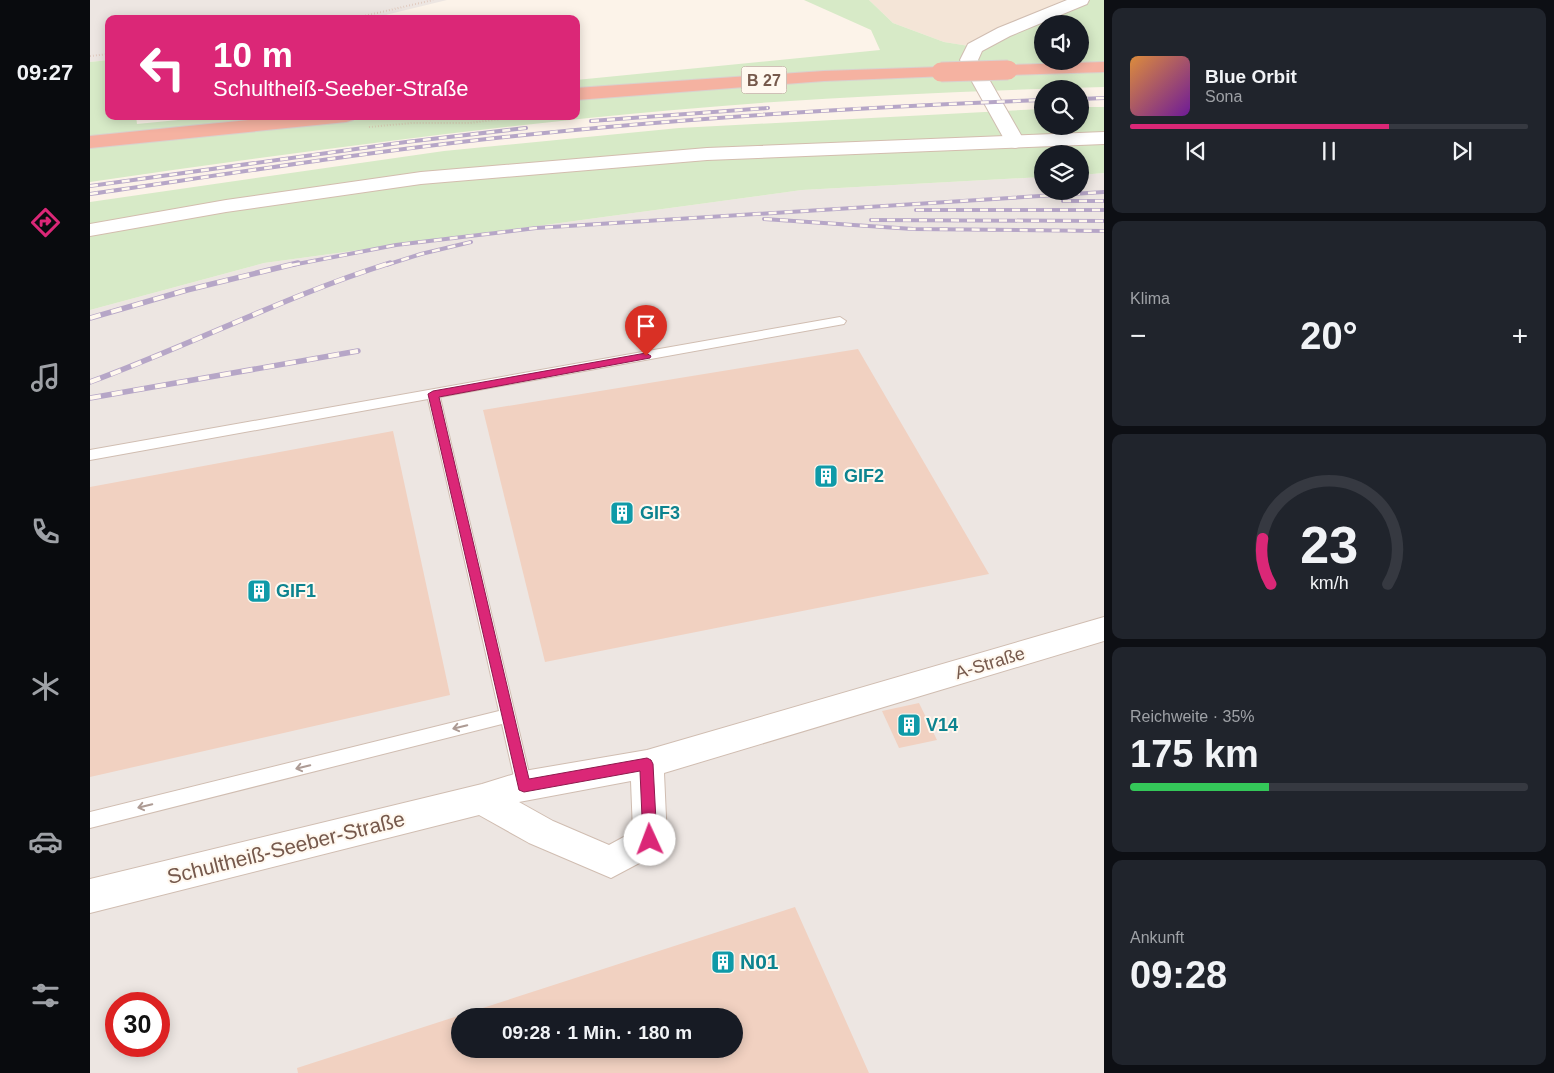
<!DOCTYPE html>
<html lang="de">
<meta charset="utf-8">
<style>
:root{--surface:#171b24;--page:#20242c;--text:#f1f3f6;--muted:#9ea1a6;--line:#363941;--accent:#db2777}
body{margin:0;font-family:Helvetica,sans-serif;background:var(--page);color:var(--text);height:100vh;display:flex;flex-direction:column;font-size:19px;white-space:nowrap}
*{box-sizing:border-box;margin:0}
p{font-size:16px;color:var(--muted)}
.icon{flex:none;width:28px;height:28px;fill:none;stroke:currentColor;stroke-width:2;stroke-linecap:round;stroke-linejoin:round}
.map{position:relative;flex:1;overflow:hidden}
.panel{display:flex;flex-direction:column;gap:8px;padding:8px;background:#0d0f14;width:450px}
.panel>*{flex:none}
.hud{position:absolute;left:15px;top:15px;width:475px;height:105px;border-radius:10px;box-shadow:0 2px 12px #0003;background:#db2777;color:#fff;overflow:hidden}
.fabs{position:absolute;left:944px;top:15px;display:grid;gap:10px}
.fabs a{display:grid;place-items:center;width:55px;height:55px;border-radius:50%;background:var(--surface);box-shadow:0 2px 12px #0003;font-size:25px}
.speed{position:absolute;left:15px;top:992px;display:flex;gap:10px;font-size:25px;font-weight:700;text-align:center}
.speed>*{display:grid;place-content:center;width:65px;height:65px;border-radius:50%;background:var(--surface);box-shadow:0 2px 12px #0003;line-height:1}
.speed .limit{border:8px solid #d22;background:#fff;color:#111}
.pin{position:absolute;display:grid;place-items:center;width:42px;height:42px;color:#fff;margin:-51px -21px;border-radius:50% 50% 50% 0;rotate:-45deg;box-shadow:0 0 5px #0007}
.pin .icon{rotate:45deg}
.me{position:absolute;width:55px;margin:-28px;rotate:358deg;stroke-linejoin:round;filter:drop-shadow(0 0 4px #0008)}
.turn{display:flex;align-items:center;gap:18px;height:105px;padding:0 25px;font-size:22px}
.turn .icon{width:65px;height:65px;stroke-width:2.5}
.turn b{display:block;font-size:35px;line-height:42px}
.big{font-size:38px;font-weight:600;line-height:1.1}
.panel .tile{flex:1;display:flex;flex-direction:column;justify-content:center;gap:8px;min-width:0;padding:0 18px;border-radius:10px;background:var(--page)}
.panel .dial{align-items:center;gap:0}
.dial svg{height:130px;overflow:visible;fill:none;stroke:var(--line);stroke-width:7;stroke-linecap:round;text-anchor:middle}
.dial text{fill:var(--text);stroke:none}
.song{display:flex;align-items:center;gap:15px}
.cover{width:60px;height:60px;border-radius:8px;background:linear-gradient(135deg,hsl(30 70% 55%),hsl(280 70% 35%))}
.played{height:5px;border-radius:2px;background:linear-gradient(90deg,var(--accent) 65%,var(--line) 65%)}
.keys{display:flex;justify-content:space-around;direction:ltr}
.heat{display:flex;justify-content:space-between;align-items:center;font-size:28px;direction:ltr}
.charge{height:8px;border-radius:4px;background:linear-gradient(90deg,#34c759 35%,var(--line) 0)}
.trip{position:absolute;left:361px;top:1008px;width:292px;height:50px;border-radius:25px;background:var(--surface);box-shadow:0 2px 12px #0003;font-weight:600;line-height:50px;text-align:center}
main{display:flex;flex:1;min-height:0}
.dock{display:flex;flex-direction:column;width:90px;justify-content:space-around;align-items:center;background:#090b0e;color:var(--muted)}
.dock .icon{width:35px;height:35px}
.dock .selected{color:var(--accent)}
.dock b{font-size:22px;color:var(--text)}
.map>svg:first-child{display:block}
</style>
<main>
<nav class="dock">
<b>09:27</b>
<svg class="icon selected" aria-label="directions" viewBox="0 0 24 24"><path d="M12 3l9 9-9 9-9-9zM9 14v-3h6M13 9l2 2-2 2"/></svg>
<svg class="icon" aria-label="music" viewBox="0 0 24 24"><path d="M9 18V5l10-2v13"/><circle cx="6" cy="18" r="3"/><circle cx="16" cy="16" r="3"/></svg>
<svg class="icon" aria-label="phone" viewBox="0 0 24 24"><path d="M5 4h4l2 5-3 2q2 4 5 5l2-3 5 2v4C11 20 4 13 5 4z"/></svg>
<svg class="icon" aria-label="climate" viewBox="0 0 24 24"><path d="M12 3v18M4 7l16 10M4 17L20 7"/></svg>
<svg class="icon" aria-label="car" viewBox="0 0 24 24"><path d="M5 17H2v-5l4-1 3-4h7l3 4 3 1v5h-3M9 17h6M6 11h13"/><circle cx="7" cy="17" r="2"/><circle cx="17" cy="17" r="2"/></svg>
<svg class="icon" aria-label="filters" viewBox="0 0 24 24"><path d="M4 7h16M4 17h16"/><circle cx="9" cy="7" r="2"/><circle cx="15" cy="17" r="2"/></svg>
</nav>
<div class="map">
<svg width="1014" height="1073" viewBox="0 0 1014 1073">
<rect width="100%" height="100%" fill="#fcf3e9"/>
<path fill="#f4e5d7" d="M 779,0 L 998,0 L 879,46 L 854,42 L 803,23 Z"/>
<g fill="#ede6e2" fill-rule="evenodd">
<path d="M 0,0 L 357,0 L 279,19 L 19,19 L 19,60 L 0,62 Z"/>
<path d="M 1014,173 L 1014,1073 L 0,1073 L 0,310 L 174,263 L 712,190 L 952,177 L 952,191 L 990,191 L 990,175 ZM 26,1004 L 69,1004 L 69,1046 L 26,1046 ZM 370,1016 L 645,1016 L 645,1049 L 370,1049 Z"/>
</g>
<g fill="#d7eac7" fill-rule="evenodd">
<path d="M 714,0 L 779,0 L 803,23 L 854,42 L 879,46 L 998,0 L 1014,0 L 1014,87 C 871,91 727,97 584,110 C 389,127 194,154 0,182 L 0,62 L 19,60 L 19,116 L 46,116 L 47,124 L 129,116 L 486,116 L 486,80 L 790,50 L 781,30 ZM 952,24 L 990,24 L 990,61 L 952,61 Z"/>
<path d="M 990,107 L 1014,107 L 1014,173 L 990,175 L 990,154 L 952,154 L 952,177 L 712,190 L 174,263 L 0,310 L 0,202 L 354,151 L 589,128 L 952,109 L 952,126 L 990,126 Z"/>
</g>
<g fill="#f1d1c1" fill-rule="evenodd">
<path d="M 768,349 L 899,574 L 455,662 L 393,410 Z"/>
<path d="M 303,431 L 360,695 L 0,777 L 0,487 Z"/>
<path d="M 829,703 L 847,740 L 809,748 L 792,711 Z"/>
<path d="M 705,907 L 779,1073 L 208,1073 L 207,1068 ZM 370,1016 L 645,1016 L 645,1049 L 370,1049 Z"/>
</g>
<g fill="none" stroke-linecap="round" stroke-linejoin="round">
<g stroke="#d0bdb1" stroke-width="2">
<path id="lane" d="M 750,317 L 756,321 L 754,324 L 350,397 L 442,786 L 440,791 L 434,793 L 428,791 L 426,786 L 412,724 L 0,828 L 0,812 L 409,711 L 338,399 L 0,460 L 0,450 Z"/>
</g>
<g stroke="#d0bdb1" stroke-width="2">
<g id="street">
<path d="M 977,0 L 999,0 L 997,4 L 920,36 L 892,51 L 888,60 L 935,142 L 932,146 L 925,148 L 918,146 L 870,60 L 878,44 L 908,28 Z"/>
<path d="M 1014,617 L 1014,641 L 574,773 L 577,840 L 572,851 L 521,878 L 439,843 L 389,815 L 0,913 L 0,879 L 392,784 L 434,771 L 557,750 ZM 541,781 L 543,832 L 519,845 L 463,821 L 429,802 Z"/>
</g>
</g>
<g stroke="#d3bdae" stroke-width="2">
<path id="secondary" d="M 1014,132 L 1014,144 L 617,160 L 331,184 L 136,212 L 0,236 L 0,224 L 136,200 L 331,172 L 617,148 Z"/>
</g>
<g stroke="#d9d1cd" stroke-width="2">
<g id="highway">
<path d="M 1014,62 L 1014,72 L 918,75 L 912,74 L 909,70 L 912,66 L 918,65 Z"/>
<path d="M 851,67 L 857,68 L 860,72 L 857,76 L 734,81 L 486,100 L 486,88 L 734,71 Z"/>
<path d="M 197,116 L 265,116 L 263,120 L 256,122 L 0,148 L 0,136 Z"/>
</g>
</g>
<g stroke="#d7b4a3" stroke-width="2" stroke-dasharray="0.5 2.5" stroke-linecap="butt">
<path d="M 261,19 L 343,0"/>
<path d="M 0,56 L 19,54"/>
<path d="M 279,127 L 322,123 L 380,123 L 435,116"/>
</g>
<use href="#lane" fill="#fff" fill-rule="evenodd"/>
<use href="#street" fill="#fff" fill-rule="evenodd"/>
<use href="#secondary" fill="#fff" fill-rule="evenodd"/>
<use href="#highway" fill="#f5b2a1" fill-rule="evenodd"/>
<g stroke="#b6a6c7" stroke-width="4">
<g id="rail-far1">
<path d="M 990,99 L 1014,98"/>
<path d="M 501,121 L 678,108"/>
<path d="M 0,186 L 316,142 L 436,128"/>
<path d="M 0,194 C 138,174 276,152 415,137 C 593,118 773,107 952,100"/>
<path d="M 973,201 L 1014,201"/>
<path d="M 826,210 L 1014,210"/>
<path d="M 674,219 L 823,229 L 1014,231"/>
<path d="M 781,220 L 1014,221"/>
<path d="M 202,265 L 306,245 L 446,228 L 1014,192"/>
<path d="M 296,265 L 331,254 L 381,242"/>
</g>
</g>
<g stroke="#b6a6c7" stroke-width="5.5">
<g id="rail">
<path d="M 0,318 L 97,290 L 208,263"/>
<path d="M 0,382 C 101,345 198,295 300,263"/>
<path d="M 0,398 L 268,351"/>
</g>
</g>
<use href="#rail-far1" stroke="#fff8ef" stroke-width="2.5" stroke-dasharray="8" stroke-linecap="butt"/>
<use href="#rail" stroke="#fff8ef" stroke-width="4" stroke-dasharray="11" stroke-linecap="butt"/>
<g stroke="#d9d1cd" stroke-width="21" stroke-linecap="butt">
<path id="highway-bridge" d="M 851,72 L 918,70"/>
</g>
<use href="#highway-bridge" stroke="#f5b2a1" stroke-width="19"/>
</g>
<defs><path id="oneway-shaft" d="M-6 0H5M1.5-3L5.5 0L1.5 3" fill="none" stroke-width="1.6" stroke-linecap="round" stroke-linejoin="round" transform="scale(1.25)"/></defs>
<g stroke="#ad9b94">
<use href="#oneway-shaft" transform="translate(370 727) rotate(166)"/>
<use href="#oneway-shaft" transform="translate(213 767) rotate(166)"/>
<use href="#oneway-shaft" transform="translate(55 806) rotate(166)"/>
</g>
<path fill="#db2777" stroke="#8e194d" d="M 556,353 L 561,356 L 560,358 L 349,397 L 439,779 L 557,758 L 561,760 L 563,764 L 567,840 L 565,845 L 560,847 L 555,845 L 553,840 L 550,771 L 434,792 L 429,790 L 338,394 L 343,391 Z"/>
<defs>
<g id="building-square" transform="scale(1.25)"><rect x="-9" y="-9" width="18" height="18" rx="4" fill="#0f9aa8" stroke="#fff8ef"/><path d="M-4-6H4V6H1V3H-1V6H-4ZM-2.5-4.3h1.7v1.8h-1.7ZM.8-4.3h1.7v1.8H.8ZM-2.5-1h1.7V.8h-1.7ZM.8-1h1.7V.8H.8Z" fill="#fff"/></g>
</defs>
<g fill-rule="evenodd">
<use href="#building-square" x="736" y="476"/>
<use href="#building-square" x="532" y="513"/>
<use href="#building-square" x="169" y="591"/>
<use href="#building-square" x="819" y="725"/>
<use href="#building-square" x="633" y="962"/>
</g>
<g text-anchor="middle" stroke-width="4" stroke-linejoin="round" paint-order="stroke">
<rect fill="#fff8ef" stroke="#9f897d" stroke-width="1" x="651.5" y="66.5" width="45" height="27" rx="4"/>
<g font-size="16" font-weight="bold" fill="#76594c">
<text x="674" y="86">B 27</text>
</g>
<g font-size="18" font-weight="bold" fill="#0d838f" stroke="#fff8ef" text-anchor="start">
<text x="754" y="482">GIF2</text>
<text x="550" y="519">GIF3</text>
<text x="186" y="597">GIF1</text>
<text x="836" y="731">V14</text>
</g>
<g font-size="18" fill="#76594c" stroke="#fff8ef">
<text transform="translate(900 663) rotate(-17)" y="6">A-Straße</text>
</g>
<g font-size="21" fill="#76594c" stroke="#fff8ef">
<text transform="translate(196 848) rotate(-14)" y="7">Schultheiß-Seeber-Straße</text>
</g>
<g font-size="21" font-weight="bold" fill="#0d838f" stroke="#fff8ef" text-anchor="start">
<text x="650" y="969">N01</text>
</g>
</g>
</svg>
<div class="fabs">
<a><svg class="icon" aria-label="sound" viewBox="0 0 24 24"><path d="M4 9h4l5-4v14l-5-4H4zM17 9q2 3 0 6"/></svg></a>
<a><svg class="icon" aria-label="search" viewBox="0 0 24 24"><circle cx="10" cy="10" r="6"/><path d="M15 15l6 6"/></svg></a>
<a><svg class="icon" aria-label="layers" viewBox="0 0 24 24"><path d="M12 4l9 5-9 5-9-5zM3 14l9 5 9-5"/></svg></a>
</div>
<div class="speed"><div class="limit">30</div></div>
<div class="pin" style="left:556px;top:356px;background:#d93025"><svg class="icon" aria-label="arrive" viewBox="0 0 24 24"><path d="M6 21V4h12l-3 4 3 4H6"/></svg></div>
<svg class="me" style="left:560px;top:840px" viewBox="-20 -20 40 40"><circle r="19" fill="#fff"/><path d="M0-13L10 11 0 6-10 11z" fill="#db2777"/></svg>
<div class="trip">09:28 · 1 Min. · 180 m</div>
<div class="hud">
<div class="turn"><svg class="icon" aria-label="left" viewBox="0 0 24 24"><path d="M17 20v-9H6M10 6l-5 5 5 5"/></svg><div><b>10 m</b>Schultheiß-Seeber-Straße</div></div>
</div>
</div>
<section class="panel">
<div class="tile">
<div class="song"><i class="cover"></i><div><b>Blue Orbit</b><p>Sona</p></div></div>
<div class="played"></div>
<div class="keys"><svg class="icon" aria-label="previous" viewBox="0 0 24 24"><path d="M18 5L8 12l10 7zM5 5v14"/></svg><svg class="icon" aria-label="pause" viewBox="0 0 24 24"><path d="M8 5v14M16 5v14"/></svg><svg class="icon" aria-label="next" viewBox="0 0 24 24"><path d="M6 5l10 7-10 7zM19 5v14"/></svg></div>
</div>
<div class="tile"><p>Klima</p>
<div class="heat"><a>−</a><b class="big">20°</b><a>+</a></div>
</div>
<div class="tile dial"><svg viewBox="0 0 100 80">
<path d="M14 69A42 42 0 1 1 86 69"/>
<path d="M14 69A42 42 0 0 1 9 41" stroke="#db2777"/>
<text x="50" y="56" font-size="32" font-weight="700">23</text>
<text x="50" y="72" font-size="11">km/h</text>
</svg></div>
<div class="tile"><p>Reichweite · 35%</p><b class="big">175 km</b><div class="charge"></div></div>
<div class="tile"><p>Ankunft</p><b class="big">09:28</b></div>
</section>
</main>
